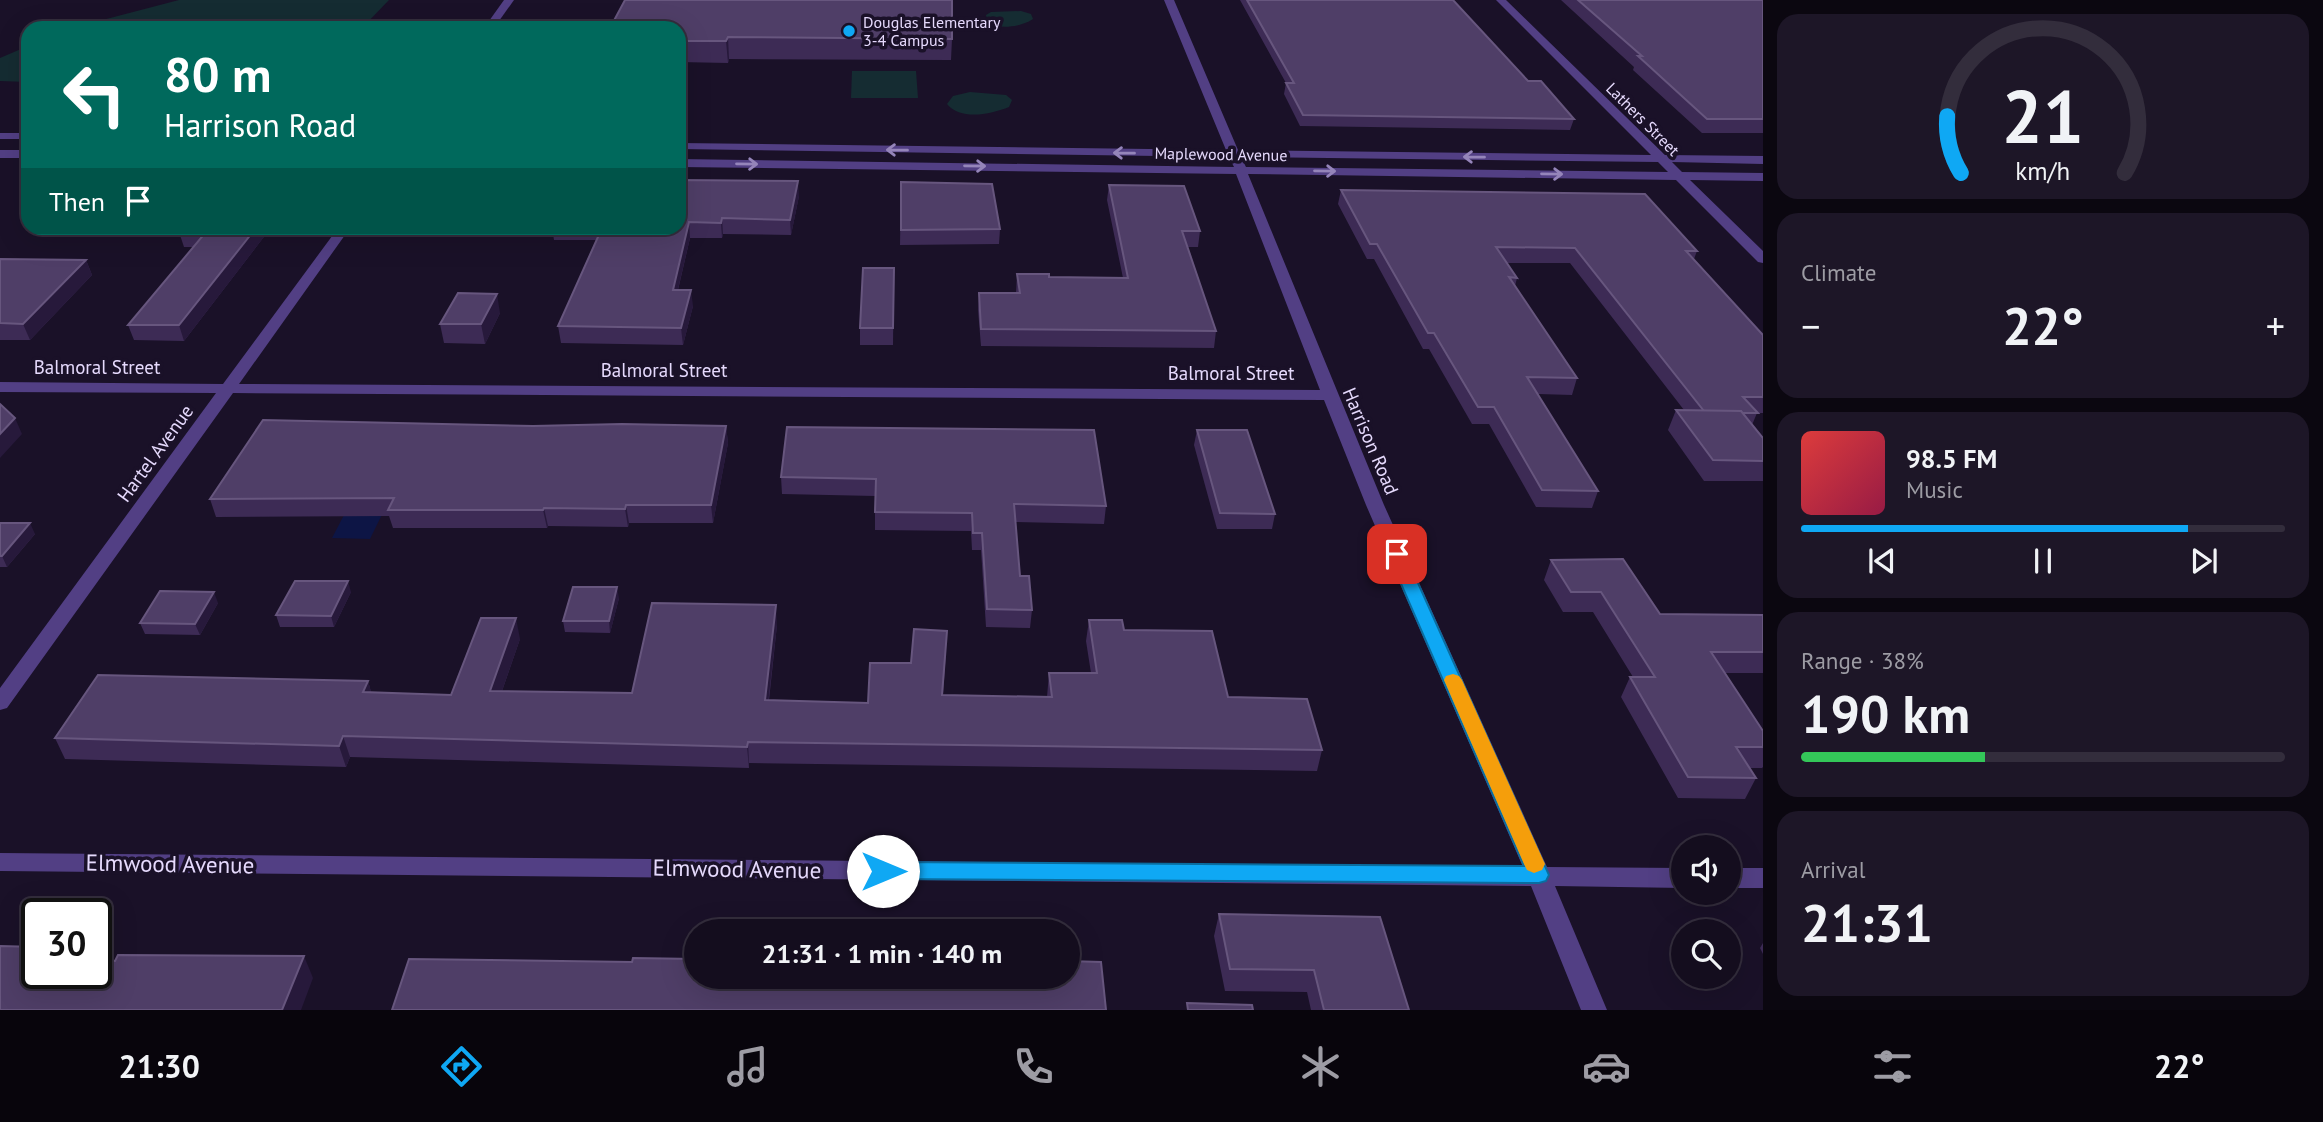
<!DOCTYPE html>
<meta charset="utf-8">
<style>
:root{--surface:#140d1e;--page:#1d1627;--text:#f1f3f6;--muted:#9d9ca4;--line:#332d3c;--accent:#0fa8f4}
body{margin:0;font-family:"PT Sans",sans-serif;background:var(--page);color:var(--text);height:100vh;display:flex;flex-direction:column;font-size:26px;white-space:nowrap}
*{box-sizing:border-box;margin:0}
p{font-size:23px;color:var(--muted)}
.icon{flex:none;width:38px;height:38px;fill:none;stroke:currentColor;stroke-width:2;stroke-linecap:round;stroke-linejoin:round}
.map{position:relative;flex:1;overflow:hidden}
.details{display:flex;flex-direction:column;gap:14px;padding:14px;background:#0b0710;width:560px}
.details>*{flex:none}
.banner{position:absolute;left:21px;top:21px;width:665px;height:214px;border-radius:21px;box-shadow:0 7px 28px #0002,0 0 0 2px var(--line);background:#00695c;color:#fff;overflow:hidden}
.buttons{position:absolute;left:1671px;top:835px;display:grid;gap:14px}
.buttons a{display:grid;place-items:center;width:70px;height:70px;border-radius:50%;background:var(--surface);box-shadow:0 7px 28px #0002,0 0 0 2px var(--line);font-size:35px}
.speed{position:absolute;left:21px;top:898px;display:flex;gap:14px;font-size:35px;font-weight:700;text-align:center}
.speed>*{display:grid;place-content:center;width:91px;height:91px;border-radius:50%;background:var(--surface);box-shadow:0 7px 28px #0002,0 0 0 2px var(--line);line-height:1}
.speed .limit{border:4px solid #111;border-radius:10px;background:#fff;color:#111}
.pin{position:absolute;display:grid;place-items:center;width:60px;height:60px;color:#fff;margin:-30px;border-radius:14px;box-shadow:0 4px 10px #0006}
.me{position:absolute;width:77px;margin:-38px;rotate:90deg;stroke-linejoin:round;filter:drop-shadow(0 0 5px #0008)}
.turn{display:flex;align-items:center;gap:24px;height:147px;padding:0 28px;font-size:32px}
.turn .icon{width:91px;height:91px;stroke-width:2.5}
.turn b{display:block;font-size:49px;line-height:60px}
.then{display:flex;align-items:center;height:66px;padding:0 28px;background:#0003;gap:14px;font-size:26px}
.big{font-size:52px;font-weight:700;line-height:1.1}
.details .widget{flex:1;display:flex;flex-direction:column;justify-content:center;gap:10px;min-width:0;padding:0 24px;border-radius:21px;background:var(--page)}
.details .dial{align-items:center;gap:0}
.dial svg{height:182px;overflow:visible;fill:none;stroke:var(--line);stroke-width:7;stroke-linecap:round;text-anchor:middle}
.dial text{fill:var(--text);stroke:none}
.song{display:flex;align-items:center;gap:21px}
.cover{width:84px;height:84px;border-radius:10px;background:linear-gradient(135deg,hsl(0 70% 55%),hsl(340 70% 35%))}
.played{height:7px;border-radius:4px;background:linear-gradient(90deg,var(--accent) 80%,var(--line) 80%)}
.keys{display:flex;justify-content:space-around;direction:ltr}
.heat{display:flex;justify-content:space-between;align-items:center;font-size:38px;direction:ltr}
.charge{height:10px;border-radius:5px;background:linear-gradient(90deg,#34c759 38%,var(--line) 0)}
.trip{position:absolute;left:684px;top:919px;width:396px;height:70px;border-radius:35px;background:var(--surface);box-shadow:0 7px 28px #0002,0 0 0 2px var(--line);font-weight:700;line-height:70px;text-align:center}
.menu{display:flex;height:112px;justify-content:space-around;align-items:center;background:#08050c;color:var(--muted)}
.menu .icon{width:49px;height:49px}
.menu .on{color:var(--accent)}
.menu b{font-size:32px;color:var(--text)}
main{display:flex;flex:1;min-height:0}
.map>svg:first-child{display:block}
</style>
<main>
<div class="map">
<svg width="1763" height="1010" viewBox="0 0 1763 1010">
<rect width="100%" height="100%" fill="#1a1128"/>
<g fill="#152c32">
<path d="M 179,0 L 389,0 L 362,28 L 72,28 Z"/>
<path d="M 1021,11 L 1031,14 L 1033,19 C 1021,27 1002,29 988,24 L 986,15 L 991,12 Z"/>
<path d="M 28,46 L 28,82 L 0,81 L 0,58 Z"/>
<path d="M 852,71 L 916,71 L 918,98 L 851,98 Z"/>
<path d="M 970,92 L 1006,95 L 1012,100 L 1009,107 C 991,114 961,121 947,104 L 953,96 Z"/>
</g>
<path fill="#0d1545" d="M 355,494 L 392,494 L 370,539 L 332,538 Z"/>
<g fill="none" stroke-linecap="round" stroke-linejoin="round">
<g fill="#523f84" fill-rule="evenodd">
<path d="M 504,0 L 514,0 L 494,28 L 484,28 Z"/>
<path d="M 1164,0 L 1174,0 L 1238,150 L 1651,155 L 1496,0 L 1506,0 L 1665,155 L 1763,156 L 1763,164 L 1672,162 L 1682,172 L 1763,173 L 1763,181 L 1690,180 L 1763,251 L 1763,263 L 1758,262 L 1676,180 L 1248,174 L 1384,505 L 1547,867 L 1684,868 L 1684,888 L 1555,886 L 1607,1010 L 1581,1010 L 1531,886 L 0,871 L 0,853 L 1523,867 L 1366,505 L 1324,400 L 233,393 L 7,708 L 0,710 L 0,688 L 216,393 L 0,392 L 0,382 L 223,384 L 338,228 L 350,228 L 239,384 L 1320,390 L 1236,174 L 679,167 L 679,159 L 1234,167 L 1229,157 L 679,149 L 679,143 L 1226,150 ZM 1241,157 L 1658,162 L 1668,172 L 1246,167 Z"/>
<rect x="0" y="133" width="28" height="6"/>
<rect x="0" y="150" width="28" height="8"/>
<rect x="1729" y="868" width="34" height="20"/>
</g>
</g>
<g fill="#3d2b55">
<path d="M 1240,0 L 1453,0 L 1528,81 L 1574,119 L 1570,130 L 1300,126 L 1284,94 L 1286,83 Z"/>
<path d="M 1561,0 L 1763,0 L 1763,133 L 1702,133 L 1633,70 L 1634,67 Z"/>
<path d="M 679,28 L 952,39 L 951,60 L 729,59 L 728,63 L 679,62 Z"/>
<path d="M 679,180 L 799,196 L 791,235 L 723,234 L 722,238 L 690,238 L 678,290 L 693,306 L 683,345 L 561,343 L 558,326 L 596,240 L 554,240 L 552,228 L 679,228 Z"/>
<path d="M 901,182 L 1000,229 L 999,244 L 900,245 Z"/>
<path d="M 1109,185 L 1200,231 L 1198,247 L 1188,247 L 1216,331 L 1214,348 L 981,346 L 978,310 L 979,293 L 1016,293 L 1017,274 L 1049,277 L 1123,278 L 1107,200 Z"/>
<path d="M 1341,190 L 1697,251 L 1694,259 L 1763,335 L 1763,413 L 1757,413 L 1752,425 L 1763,438 L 1763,481 L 1704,481 L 1668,430 L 1676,410 L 1684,410 L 1570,263 L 1507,263 L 1517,278 L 1515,286 L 1577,378 L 1572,395 L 1538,394 L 1598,491 L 1592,508 L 1536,507 L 1489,424 L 1472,424 L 1429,349 L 1423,349 L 1374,259 L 1367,259 L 1338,204 Z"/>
<path d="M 183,228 L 299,228 L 297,230 L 270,229 L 184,341 L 134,340 L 128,325 L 193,247 L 184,247 L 179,232 Z"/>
<path d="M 0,259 L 86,260 L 92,275 L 30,340 L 0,340 Z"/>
<path d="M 894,268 L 893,345 L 860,345 L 860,328 Z"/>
<path d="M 500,313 L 485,344 L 444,343 L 440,324 Z"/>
<path d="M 533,426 L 726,426 L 728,443 L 713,523 L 629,523 L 628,527 L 548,526 L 547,528 L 393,528 L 389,516 L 216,517 L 210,499 Z"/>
<path d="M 787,427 L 1106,506 L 1104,524 L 1015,522 L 1020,576 L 1032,610 L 1030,628 L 986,627 L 981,550 L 972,550 L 971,531 L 875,530 L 875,496 L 782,494 L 781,477 Z"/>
<path d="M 1197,430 L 1275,514 L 1272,529 L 1217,529 L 1194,445 Z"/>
<path d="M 0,523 L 35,534 L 7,567 L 0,567 Z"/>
<path d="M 1551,560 L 1660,614 L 1763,615 L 1763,673 L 1725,673 L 1763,731 L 1763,767 L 1762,768 L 1750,768 L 1756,778 L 1745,799 L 1678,798 L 1621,697 L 1630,677 L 1633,677 L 1593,612 L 1563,612 L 1544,580 Z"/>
<path d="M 351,592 L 334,627 L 280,627 L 276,615 Z"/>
<path d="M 619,598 L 610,633 L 565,632 L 563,621 Z"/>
<path d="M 218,603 L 200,635 L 145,634 L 140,623 Z"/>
<path d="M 1089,620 L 1124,630 L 1228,697 L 1322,750 L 1317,771 L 749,763 L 749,768 L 350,757 L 346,767 L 65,759 L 55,738 L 368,681 L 371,692 L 451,695 L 520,639 L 502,691 L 632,693 L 777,625 L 769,700 L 868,703 L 911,663 L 946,652 L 943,695 L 1047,697 L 1049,673 L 1091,673 L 1086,641 Z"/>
<path d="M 1219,914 L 1409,1010 L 1311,1010 L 1307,992 L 1225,991 L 1214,936 Z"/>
<path d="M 1763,943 L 1763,954 L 1760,948 Z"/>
</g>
<g fill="#27193b">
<path d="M 728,37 L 729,59 L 728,63 L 726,41 Z"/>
<path d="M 798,181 L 799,196 L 791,235 L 790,220 Z"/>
<path d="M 722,218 L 723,234 L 722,238 L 721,223 Z"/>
<path d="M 689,222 L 690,238 L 674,306 L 673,290 Z"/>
<path d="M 256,228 L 270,228 L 270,229 L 184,341 L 179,325 Z"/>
<path d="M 86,260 L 92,275 L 30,340 L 23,324 Z"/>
<path d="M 691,290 L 693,306 L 683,345 L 681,328 Z"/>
<path d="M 497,294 L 500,313 L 485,344 L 481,324 Z"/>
<path d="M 15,418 L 22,434 L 0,458 L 0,434 Z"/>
<path d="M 726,426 L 728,443 L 713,523 L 711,505 Z"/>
<path d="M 626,505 L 629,523 L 628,527 L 625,509 Z"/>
<path d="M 544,508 L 548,526 L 547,528 L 543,510 Z"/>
<path d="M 30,523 L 35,534 L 7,567 L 2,556 Z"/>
<path d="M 348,581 L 351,592 L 334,627 L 331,616 Z"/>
<path d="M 617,587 L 619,598 L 610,633 L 609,621 Z"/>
<path d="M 214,592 L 218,603 L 200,635 L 195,624 Z"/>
<path d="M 776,605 L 777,625 L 766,721 L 765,700 Z"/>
<path d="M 516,618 L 520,639 L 495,711 L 490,691 Z"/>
<path d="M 368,681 L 374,702 L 363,692 Z"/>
<path d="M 343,736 L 350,757 L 346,767 L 339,746 Z"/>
<path d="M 748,742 L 749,763 L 749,768 L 747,747 Z"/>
<path d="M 304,956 L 313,978 L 301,1010 L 282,1010 Z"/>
</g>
<g fill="#4f3e67" stroke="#67567e" stroke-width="2">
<path d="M 625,0 L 952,0 L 952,39 L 728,37 L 726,41 L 679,41 L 679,28 L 610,28 Z"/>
<path d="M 1247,0 L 1453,0 L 1528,81 L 1541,81 L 1574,119 L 1303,115 L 1286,83 L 1294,83 Z"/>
<path d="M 1578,0 L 1763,0 L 1763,119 L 1707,119 L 1638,56 L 1642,56 Z"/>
<path d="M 679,180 L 798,181 L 790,220 L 722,218 L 721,223 L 689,222 L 673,290 L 691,290 L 681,328 L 558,326 L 602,228 L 679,228 Z"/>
<path d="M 901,182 L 992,184 L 1000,229 L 901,230 Z"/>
<path d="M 1109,185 L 1184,186 L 1200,231 L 1182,231 L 1216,331 L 981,329 L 979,293 L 1020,293 L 1017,274 L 1049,274 L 1049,277 L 1128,278 Z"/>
<path d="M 1341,190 L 1645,194 L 1697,251 L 1686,251 L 1763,335 L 1763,397 L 1743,397 L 1758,413 L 1742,413 L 1741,411 L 1704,411 L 1575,248 L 1496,247 L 1517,278 L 1509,277 L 1577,378 L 1527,377 L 1598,491 L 1542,490 L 1494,407 L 1478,407 L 1434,333 L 1428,333 L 1377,244 L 1370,244 Z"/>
<path d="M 183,228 L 256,228 L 179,325 L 128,325 L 206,232 L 179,232 Z"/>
<path d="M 0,259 L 86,260 L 23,324 L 0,323 Z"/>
<path d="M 863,268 L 894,268 L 893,328 L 860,328 Z"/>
<path d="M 458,293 L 497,294 L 481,324 L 440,324 Z"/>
<path d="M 0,404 L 15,418 L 0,434 Z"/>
<path d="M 1676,410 L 1741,411 L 1763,438 L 1763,461 L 1713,460 Z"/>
<path d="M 263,420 L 533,426 L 622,424 L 726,426 L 711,505 L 626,505 L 625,509 L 544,508 L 543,510 L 388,510 L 394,498 L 210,499 Z"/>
<path d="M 787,427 L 1094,430 L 1106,506 L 1014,504 L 1020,576 L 1029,576 L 1032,610 L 987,609 L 982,533 L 973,533 L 972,513 L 875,512 L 876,479 L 781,477 Z"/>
<path d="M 1197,430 L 1247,430 L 1275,514 L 1220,513 Z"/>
<path d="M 0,523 L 30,523 L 2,556 L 0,556 Z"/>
<path d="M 1623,559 L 1660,614 L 1763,615 L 1763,652 L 1711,652 L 1763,731 L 1763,747 L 1736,747 L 1756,778 L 1688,777 L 1630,677 L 1655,677 L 1601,592 L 1571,592 L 1551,560 Z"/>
<path d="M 295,581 L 348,581 L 331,616 L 276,615 Z"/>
<path d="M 573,587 L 617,587 L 609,621 L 563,621 Z"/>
<path d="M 160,591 L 214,592 L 195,624 L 140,623 Z"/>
<path d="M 652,603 L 776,605 L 765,700 L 868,703 L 870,663 L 911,663 L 914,629 L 947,631 L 942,695 L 1052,697 L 1049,673 L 1097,673 L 1089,620 L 1122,620 L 1124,630 L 1212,631 L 1228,697 L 1307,699 L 1322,750 L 748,742 L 747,747 L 343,736 L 339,746 L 55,738 L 98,675 L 368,681 L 363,692 L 451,695 L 481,618 L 516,618 L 490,691 L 632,693 Z"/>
<path d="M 1219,914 L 1380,917 L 1409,1010 L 1324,1010 L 1314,970 L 1230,969 Z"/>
<path d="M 0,946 L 37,947 L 37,952 L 34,957 L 37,958 L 37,973 L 96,973 L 96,960 L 115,961 L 118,955 L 304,956 L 282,1010 L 0,1010 Z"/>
<path d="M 633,958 L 696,959 L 696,976 L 1068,976 L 1068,961 L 1101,962 L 1106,1010 L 392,1010 L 409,959 L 632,962 Z"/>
<path d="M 1187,1003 L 1252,1005 L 1253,1010 L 1188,1010 Z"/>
</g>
<defs><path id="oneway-shaft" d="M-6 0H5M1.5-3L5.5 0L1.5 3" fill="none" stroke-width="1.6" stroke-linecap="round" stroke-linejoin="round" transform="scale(1.75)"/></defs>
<g stroke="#9585ba">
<use href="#oneway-shaft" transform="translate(897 150) rotate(-179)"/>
<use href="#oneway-shaft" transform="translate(1124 153) rotate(-179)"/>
<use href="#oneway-shaft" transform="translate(1474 157) rotate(-179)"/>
<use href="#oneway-shaft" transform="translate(747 164) rotate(1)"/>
<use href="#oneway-shaft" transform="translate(975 166) rotate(1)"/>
<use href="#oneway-shaft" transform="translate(1325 171) rotate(1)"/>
<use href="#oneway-shaft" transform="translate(1552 174) rotate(1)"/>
</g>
<path fill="#0fa8f4" stroke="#0a6d9f" stroke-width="2" d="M 1397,549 L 1405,554 L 1549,875 L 1546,881 L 1539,883 L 883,879 L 876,877 L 872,871 L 876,865 L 883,862 L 1524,866 L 1388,554 Z"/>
<path fill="#f59e0b" d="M 1453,674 L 1459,676 L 1462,680 L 1545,864 L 1542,870 L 1534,873 L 1527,870 L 1524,864 L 1444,680 L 1446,676 Z"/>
<circle fill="#0fa8f4" stroke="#1a1128" stroke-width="2.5" cx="849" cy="31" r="7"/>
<g text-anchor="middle" stroke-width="7" stroke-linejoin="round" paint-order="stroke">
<g font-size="16" fill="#e6dafd" stroke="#1a1128" text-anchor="start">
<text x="863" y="28">Douglas Elementary<tspan x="863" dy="18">3-4 Campus</tspan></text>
</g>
<g font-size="16" fill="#e6dafd" stroke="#1a1128">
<text transform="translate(1643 119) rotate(45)" y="6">Lathers Street</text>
<text transform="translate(1221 154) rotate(1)" y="6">Maplewood Avenue</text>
</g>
<g font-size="19" fill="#e6dafd" stroke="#1a1128">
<text x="97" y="374">Balmoral Street</text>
<text x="664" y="377">Balmoral Street</text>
<text x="1231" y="380">Balmoral Street</text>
<text transform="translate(1371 441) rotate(67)" y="7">Harrison Road</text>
<text transform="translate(155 453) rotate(-54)" y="7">Hartel Avenue</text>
</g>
<g font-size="23" fill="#e6dafd" stroke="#1a1128">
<text transform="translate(170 864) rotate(1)" y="8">Elmwood Avenue</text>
<text transform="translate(737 869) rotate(1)" y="8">Elmwood Avenue</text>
</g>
</g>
</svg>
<div class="buttons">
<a><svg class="icon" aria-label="sound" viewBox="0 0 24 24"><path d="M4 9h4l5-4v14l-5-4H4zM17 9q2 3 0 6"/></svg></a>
<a><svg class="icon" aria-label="search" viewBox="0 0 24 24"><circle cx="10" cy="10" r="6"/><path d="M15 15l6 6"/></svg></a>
</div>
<div class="speed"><div class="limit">30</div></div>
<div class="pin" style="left:1397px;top:554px;background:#d93025"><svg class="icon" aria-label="arrive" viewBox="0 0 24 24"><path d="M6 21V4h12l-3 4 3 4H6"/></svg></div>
<svg class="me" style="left:883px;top:871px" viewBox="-20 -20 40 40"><circle r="19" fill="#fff"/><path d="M0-13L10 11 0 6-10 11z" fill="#0fa8f4"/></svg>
<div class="trip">21:31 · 1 min · 140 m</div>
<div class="banner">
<div class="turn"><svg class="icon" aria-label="left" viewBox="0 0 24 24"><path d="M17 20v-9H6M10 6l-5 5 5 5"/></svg><div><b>80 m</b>Harrison Road</div></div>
<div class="then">Then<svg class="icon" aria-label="arrive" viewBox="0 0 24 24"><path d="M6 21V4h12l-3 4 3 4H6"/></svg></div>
</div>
</div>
<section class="details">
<div class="widget dial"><svg viewBox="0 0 100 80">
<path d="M14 69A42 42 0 1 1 86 69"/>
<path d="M14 69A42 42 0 0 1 8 44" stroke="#0fa8f4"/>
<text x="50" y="56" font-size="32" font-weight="700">21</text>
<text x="50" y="72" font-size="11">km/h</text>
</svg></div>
<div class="widget"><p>Climate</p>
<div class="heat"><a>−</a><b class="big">22°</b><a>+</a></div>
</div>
<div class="widget">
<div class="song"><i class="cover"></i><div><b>98.5 FM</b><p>Music</p></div></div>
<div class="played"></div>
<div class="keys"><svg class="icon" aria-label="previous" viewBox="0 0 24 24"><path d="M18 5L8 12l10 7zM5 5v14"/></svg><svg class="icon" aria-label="pause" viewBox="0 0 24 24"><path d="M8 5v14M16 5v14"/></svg><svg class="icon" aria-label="next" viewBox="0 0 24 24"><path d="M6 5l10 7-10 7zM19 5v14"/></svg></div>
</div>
<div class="widget"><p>Range · 38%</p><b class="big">190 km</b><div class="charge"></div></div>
<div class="widget"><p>Arrival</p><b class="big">21:31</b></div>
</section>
</main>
<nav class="menu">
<b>21:30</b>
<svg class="icon on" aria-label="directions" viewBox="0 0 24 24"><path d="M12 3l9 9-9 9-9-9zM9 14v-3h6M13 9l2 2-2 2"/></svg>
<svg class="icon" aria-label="music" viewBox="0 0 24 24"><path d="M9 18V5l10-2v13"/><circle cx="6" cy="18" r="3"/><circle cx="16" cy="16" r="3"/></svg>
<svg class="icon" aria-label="phone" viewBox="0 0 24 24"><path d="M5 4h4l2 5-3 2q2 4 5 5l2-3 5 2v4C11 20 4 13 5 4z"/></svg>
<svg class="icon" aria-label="climate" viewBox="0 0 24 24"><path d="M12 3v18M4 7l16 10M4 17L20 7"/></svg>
<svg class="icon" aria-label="car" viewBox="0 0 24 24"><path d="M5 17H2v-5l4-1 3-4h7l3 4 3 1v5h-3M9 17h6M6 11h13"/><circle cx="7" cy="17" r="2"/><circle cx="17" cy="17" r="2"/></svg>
<svg class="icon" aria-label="filters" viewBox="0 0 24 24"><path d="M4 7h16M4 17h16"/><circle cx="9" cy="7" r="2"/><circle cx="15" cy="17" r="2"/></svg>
<b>22°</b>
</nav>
